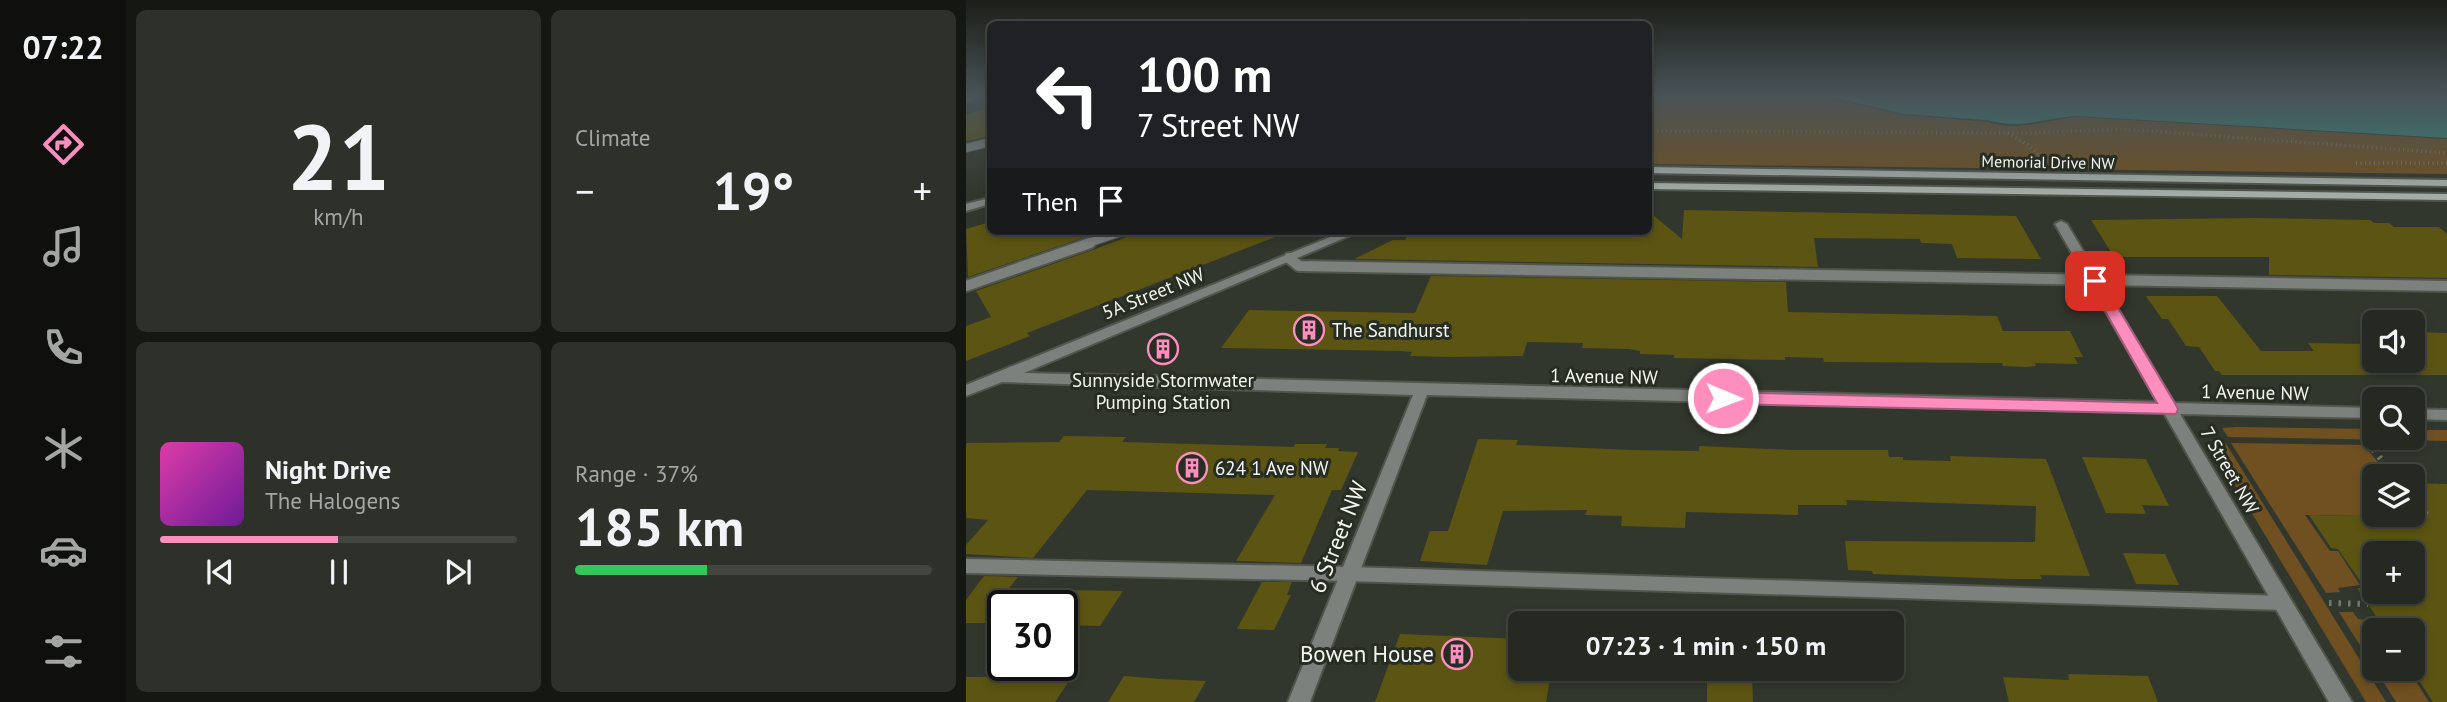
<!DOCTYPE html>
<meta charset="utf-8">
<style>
:root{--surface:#262922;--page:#2e312a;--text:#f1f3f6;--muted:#a4a6a5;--line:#424540;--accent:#fd8ebe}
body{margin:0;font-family:"PT Sans",sans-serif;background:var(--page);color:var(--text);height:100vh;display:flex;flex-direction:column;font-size:26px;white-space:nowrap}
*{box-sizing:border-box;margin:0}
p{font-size:23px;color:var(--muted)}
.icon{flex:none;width:38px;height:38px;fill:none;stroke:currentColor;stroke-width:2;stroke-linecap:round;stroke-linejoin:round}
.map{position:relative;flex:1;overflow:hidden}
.drawer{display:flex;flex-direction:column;gap:10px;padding:10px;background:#151713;width:840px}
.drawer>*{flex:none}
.top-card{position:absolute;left:21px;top:21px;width:665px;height:214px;border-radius:10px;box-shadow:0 4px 10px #0003,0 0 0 2px var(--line);background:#202124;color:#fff;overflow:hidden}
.buttons{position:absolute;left:1396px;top:310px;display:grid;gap:14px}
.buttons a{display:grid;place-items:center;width:63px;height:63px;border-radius:10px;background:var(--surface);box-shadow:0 4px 10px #0003,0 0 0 2px var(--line);font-size:35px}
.speed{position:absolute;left:21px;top:590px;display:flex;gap:14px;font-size:35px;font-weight:700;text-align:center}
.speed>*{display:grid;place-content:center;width:91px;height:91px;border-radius:50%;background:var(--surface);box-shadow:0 4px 10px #0003,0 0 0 2px var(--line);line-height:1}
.speed .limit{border:4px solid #111;border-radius:10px;background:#fff;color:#111}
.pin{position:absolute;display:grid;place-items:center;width:60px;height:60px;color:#fff;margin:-30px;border-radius:14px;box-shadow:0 4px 10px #0006}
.me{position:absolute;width:77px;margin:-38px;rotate:91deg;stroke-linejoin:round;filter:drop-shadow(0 0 5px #0008)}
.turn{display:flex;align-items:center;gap:24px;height:147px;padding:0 35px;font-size:32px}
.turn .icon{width:91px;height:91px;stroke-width:2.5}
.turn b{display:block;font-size:49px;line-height:60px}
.then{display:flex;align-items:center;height:66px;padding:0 35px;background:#0003;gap:14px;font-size:26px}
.big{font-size:52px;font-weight:800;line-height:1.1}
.drawer .widget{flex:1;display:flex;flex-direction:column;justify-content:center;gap:10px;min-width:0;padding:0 24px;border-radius:10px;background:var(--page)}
.drawer .dial{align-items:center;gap:0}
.dial b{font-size:91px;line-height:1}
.song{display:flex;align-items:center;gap:21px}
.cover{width:84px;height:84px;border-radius:10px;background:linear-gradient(135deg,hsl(320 70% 55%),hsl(280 70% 35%))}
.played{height:7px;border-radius:4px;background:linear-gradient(90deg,var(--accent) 50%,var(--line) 50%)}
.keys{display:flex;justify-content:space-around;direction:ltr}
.heat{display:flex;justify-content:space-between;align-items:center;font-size:38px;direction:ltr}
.charge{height:10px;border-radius:5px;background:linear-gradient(90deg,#34c759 37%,var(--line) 0)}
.drawer .tiles{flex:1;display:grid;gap:10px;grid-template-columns:repeat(2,1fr)}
.trip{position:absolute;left:542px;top:611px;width:396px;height:70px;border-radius:10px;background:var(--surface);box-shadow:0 4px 10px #0003,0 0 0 2px var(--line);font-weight:800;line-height:70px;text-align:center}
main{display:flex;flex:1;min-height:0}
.dock{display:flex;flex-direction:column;width:126px;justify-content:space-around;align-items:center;background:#0f100e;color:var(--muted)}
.dock .icon{width:49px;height:49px}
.dock .selected{color:var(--accent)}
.dock b{font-size:32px;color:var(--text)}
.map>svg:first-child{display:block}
</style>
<main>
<nav class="dock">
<b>07:22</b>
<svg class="icon selected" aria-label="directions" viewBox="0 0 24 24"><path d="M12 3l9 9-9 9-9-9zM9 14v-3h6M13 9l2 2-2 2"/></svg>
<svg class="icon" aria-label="music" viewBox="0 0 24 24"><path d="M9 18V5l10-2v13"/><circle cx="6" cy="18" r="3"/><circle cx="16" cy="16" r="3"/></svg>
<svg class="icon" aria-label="phone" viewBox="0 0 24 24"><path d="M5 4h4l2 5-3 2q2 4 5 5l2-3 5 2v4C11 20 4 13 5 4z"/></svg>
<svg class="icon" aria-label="climate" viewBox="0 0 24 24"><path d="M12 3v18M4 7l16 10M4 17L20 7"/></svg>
<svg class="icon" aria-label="car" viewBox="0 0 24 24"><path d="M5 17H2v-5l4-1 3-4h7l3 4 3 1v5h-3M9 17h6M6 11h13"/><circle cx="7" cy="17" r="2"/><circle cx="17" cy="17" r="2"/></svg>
<svg class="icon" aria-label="filters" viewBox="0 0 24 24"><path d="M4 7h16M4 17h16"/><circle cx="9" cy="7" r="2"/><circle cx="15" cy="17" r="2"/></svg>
</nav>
<section class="drawer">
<div class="tiles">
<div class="widget dial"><b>21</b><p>km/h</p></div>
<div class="widget"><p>Climate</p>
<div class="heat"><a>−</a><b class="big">19°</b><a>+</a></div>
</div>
<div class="widget">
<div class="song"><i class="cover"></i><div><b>Night Drive</b><p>The Halogens</p></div></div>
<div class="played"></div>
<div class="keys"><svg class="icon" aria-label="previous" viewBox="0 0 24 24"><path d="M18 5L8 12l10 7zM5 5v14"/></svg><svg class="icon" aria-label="pause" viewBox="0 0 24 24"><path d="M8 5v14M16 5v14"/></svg><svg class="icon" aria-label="next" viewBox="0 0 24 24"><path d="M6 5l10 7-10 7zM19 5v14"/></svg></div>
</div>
<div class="widget"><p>Range · 37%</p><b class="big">185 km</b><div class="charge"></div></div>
</div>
</section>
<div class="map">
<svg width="1481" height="702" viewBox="0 0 1481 702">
<rect width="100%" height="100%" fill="#32372d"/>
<g fill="#705020">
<path d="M 683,96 L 852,96 L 939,115 L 1022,122 C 1052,132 1079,120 1111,117 L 1481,139 L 1481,174 L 683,164 Z"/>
<path d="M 1271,427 L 1409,429 L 1409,438 L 1447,438 L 1447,430 L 1481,430 L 1481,441 L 1262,437 L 1256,428 Z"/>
<path d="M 1248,441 L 1259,442 L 1420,702 L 1400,702 L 1258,467 Z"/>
<path d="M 1265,443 L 1398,445 L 1423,476 L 1409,476 L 1409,514 L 1456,517 L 1339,515 L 1364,551 L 1372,551 L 1394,585 L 1372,588 L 1374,592 L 1360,593 Z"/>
<path d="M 1373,612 L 1387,612 L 1392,619 L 1420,622 L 1425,630 L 1409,630 L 1409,668 L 1442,669 L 1463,702 L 1430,702 Z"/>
</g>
<path fill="#348a80" d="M 860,96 L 1481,96 L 1481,138 L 1111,116 C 1075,118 1057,130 1021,120 L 938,114 Z"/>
<g fill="#5b5412" fill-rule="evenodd">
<path d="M 24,108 L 24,136 L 0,141 L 0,114 Z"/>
<path d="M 718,210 L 1050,216 L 1075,259 L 991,258 L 986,244 L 955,243 L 954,239 L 848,238 L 852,267 L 388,259 L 427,240 L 439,240 L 442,235 L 524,236 L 526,231 L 682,231 L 682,211 L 716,239 Z"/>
<path d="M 1290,218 L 1404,220 L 1408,223 L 1423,223 L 1428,227 L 1473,227 L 1481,234 L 1481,278 L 1303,275 L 1303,257 L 1148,257 L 1125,220 Z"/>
<path d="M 24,222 L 24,231 L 137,231 L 2,277 L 0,229 Z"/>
<path d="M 164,231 L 322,232 L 61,333 L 64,336 L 0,361 L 0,326 L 25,317 L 10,291 L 127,250 L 161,237 Z"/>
<path d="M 465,276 L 820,282 L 822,312 L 1031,316 L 1037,331 L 1104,331 L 1117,357 L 1108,357 L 1112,364 L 1069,363 L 1070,366 L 1060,367 L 1037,366 L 1036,363 L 858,362 L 857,358 L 819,357 L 819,360 L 708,358 L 708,355 L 674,354 L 674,351 L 662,349 L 616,348 L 617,343 L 561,342 L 557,356 L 484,357 L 444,356 L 446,352 L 434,351 L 255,348 L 283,310 L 449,313 Z"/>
<path d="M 1180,296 L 1251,296 L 1295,351 L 1348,351 L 1342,343 L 1408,344 L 1409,360 L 1447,360 L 1447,332 L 1481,333 L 1481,375 L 1256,375 L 1253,371 L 1249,371 L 1233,347 L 1220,346 L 1202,319 L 1196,319 Z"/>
<path d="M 98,436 L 160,437 L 156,442 L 328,447 L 329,444 L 361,444 L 359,448 L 373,448 L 372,451 L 392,452 L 375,490 L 366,490 L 335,563 L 270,561 L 309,495 L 121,490 L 67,558 L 0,554 L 0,545 L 22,520 L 0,518 L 0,443 L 93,442 Z"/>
<path d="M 512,439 L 552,440 L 550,445 L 665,450 L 733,451 L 733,446 L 828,450 L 922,450 L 923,457 L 937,457 L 937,460 L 985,461 L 984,456 L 1080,459 L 1124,576 L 1074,575 L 1076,579 L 1045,579 L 907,574 L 906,571 L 882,570 L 879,541 L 1069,542 L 1070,506 L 880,500 L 881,505 L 832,505 L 832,515 L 720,512 L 719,528 L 655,526 L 656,516 L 619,515 L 621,510 L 537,511 L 521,565 L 454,561 L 464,531 L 482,531 Z"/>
<path d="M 1116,457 L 1180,459 L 1203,506 L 1176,505 L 1180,514 L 1140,513 Z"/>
<path d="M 1447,483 L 1481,484 L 1481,702 L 1467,702 L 1445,668 L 1454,668 L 1447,659 L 1447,630 L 1427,630 L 1420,619 L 1412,619 L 1391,588 L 1399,588 L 1372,549 L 1365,548 L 1343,515 L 1447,517 ZM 1409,553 L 1447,553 L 1447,592 L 1409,592 Z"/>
<path d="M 1157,553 L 1199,554 L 1213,585 L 1170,584 Z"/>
<path d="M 18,576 L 52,577 L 37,596 L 37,623 L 0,623 L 0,600 Z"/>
<path d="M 296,582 L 326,582 L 321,595 L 325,595 L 308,630 L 271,629 Z"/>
<path d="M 96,590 L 157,591 L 134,626 L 96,625 Z"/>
<path d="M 434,634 L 555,639 L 555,668 L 586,668 L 580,702 L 409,702 Z"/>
<path d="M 741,668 L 786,668 L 787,702 L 741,702 Z"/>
<path d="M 39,672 L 69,672 L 65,679 L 103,681 L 89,702 L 0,702 L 0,677 L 25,677 Z"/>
<path d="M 1102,674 L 1182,676 L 1192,702 L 1043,702 L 1037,677 L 1103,680 Z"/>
<path d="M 158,676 L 196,679 L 240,681 L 228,702 L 142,702 Z"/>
</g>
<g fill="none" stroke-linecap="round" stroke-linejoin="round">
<g stroke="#51564c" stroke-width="10">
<g id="service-far2">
<path d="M 0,148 L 24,142"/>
<path d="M 119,244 L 158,231"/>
</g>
</g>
<g stroke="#51564c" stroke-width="14">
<g id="service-far1">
<path d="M 323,258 L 333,266 L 1481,286"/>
<path d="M 0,286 L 124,243"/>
</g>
</g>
<g stroke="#51564c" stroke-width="18">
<path id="service" d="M 0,566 L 383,574 L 1317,603"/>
</g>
<g stroke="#51564c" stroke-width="4">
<g id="minor">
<path d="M 0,96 L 15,96 L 0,102 Z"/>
<path d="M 24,198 L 24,204 L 0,211 L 0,204 Z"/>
<path d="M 1095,221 L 1101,224 L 1208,403 L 1409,408 L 1409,418 L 1214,414 L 1386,702 L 1363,702 L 1198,413 L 461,395 L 344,702 L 322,702 L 447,395 L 36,382 L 0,396 L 0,385 L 379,231 L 395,231 L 58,373 L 1192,402 L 1089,224 Z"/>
<path d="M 1447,409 L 1481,410 L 1481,420 L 1447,419 Z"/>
</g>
</g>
<g stroke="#51564c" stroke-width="4">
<g id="secondary">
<path d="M 682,167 L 1481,180 L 1481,186 L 682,173 Z"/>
<path d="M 682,183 L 1481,194 L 1481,200 L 682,189 Z"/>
</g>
</g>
<g stroke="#757971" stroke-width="3.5" stroke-dasharray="1 3.5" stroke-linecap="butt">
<path d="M 682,131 L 1064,133 L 1157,129 L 1481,153"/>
<path d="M 1042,133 L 1062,145 L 1080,162"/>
<path d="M 1390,163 L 1481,163"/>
</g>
<g stroke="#757971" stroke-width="6" stroke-dasharray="2.5 7" stroke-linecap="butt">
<path d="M 1401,442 L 1429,476"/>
<path d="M 1447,498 L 1463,518"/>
<path d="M 1363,603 L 1402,604"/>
</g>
<use href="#service-far2" stroke="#7c817e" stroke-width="8"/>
<use href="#service-far1" stroke="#7c817e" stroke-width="10"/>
<use href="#service" stroke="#7c817e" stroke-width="14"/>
<use href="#minor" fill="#7c817e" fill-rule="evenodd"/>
<use href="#secondary" fill="#a3aca6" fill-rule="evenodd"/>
</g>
<linearGradient id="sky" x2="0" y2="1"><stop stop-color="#1c1e19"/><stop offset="0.49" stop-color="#495357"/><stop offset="1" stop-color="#495357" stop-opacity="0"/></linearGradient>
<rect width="1481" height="194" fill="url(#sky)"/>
<path fill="#fd8ebe" stroke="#a45c7c" stroke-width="2" d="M 1129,277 L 1136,281 L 1210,405 L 1212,409 L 1210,414 L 757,404 L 748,398 L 757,392 L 1191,403 L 1122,281 Z"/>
<defs>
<g id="building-ring" transform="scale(1.575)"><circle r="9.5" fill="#282d23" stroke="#fd8ebe" stroke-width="1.5"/><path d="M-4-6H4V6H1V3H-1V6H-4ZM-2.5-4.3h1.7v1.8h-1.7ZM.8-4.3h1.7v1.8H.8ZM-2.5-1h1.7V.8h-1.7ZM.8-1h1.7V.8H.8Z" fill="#fd8ebe"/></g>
</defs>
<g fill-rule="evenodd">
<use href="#building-ring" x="343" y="330"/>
<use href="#building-ring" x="197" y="349"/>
<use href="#building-ring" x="226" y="468"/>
<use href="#building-ring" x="491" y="654"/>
</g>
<g text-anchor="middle" stroke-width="6" stroke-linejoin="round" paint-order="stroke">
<g font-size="16" fill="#f3f6f0" stroke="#282d23">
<text transform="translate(1082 162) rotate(1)" y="6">Memorial Drive NW</text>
</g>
<g font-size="19" fill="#f3f6f0" stroke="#282d23">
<text transform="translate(187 293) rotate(-22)" y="7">5A Street NW</text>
<text transform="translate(638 376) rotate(1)" y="7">1 Avenue NW</text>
<text transform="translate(1289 392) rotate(1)" y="7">1 Avenue NW</text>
<text transform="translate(1264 470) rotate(60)" y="7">7 Street NW</text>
</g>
<g font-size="19" fill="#f3f6f0" stroke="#282d23" text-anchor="start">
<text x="366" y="337">The Sandhurst</text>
<text x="197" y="387" text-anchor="middle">Sunnyside Stormwater<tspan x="197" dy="22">Pumping Station</tspan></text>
<text x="249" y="475">624 1 Ave NW</text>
</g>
<g font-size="23" fill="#f3f6f0" stroke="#282d23">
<text transform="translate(372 537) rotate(-68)" y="8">6 Street NW</text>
</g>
<g font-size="23" fill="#f3f6f0" stroke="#282d23" text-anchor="end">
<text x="468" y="662">Bowen House</text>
</g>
</g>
</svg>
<div class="buttons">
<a><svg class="icon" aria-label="sound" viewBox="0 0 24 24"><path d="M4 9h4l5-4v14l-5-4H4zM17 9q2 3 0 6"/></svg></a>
<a><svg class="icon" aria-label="search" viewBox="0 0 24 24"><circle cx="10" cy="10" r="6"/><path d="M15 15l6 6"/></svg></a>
<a><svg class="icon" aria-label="layers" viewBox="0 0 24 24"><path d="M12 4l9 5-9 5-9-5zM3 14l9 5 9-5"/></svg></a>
<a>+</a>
<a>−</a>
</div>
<div class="speed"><div class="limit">30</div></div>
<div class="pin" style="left:1129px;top:281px;background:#d93025"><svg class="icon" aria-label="arrive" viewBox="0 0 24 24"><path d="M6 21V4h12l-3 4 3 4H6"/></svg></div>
<svg class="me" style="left:757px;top:398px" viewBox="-20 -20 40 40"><circle r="17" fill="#fd8ebe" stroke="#fff" stroke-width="3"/><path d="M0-11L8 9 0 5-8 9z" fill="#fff"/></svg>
<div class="trip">07:23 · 1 min · 150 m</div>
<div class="top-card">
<div class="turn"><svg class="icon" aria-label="left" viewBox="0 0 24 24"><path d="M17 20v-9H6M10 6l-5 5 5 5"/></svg><div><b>100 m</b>7 Street NW</div></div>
<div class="then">Then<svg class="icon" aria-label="arrive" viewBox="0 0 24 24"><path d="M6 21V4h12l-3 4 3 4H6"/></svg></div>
</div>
</div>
</main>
